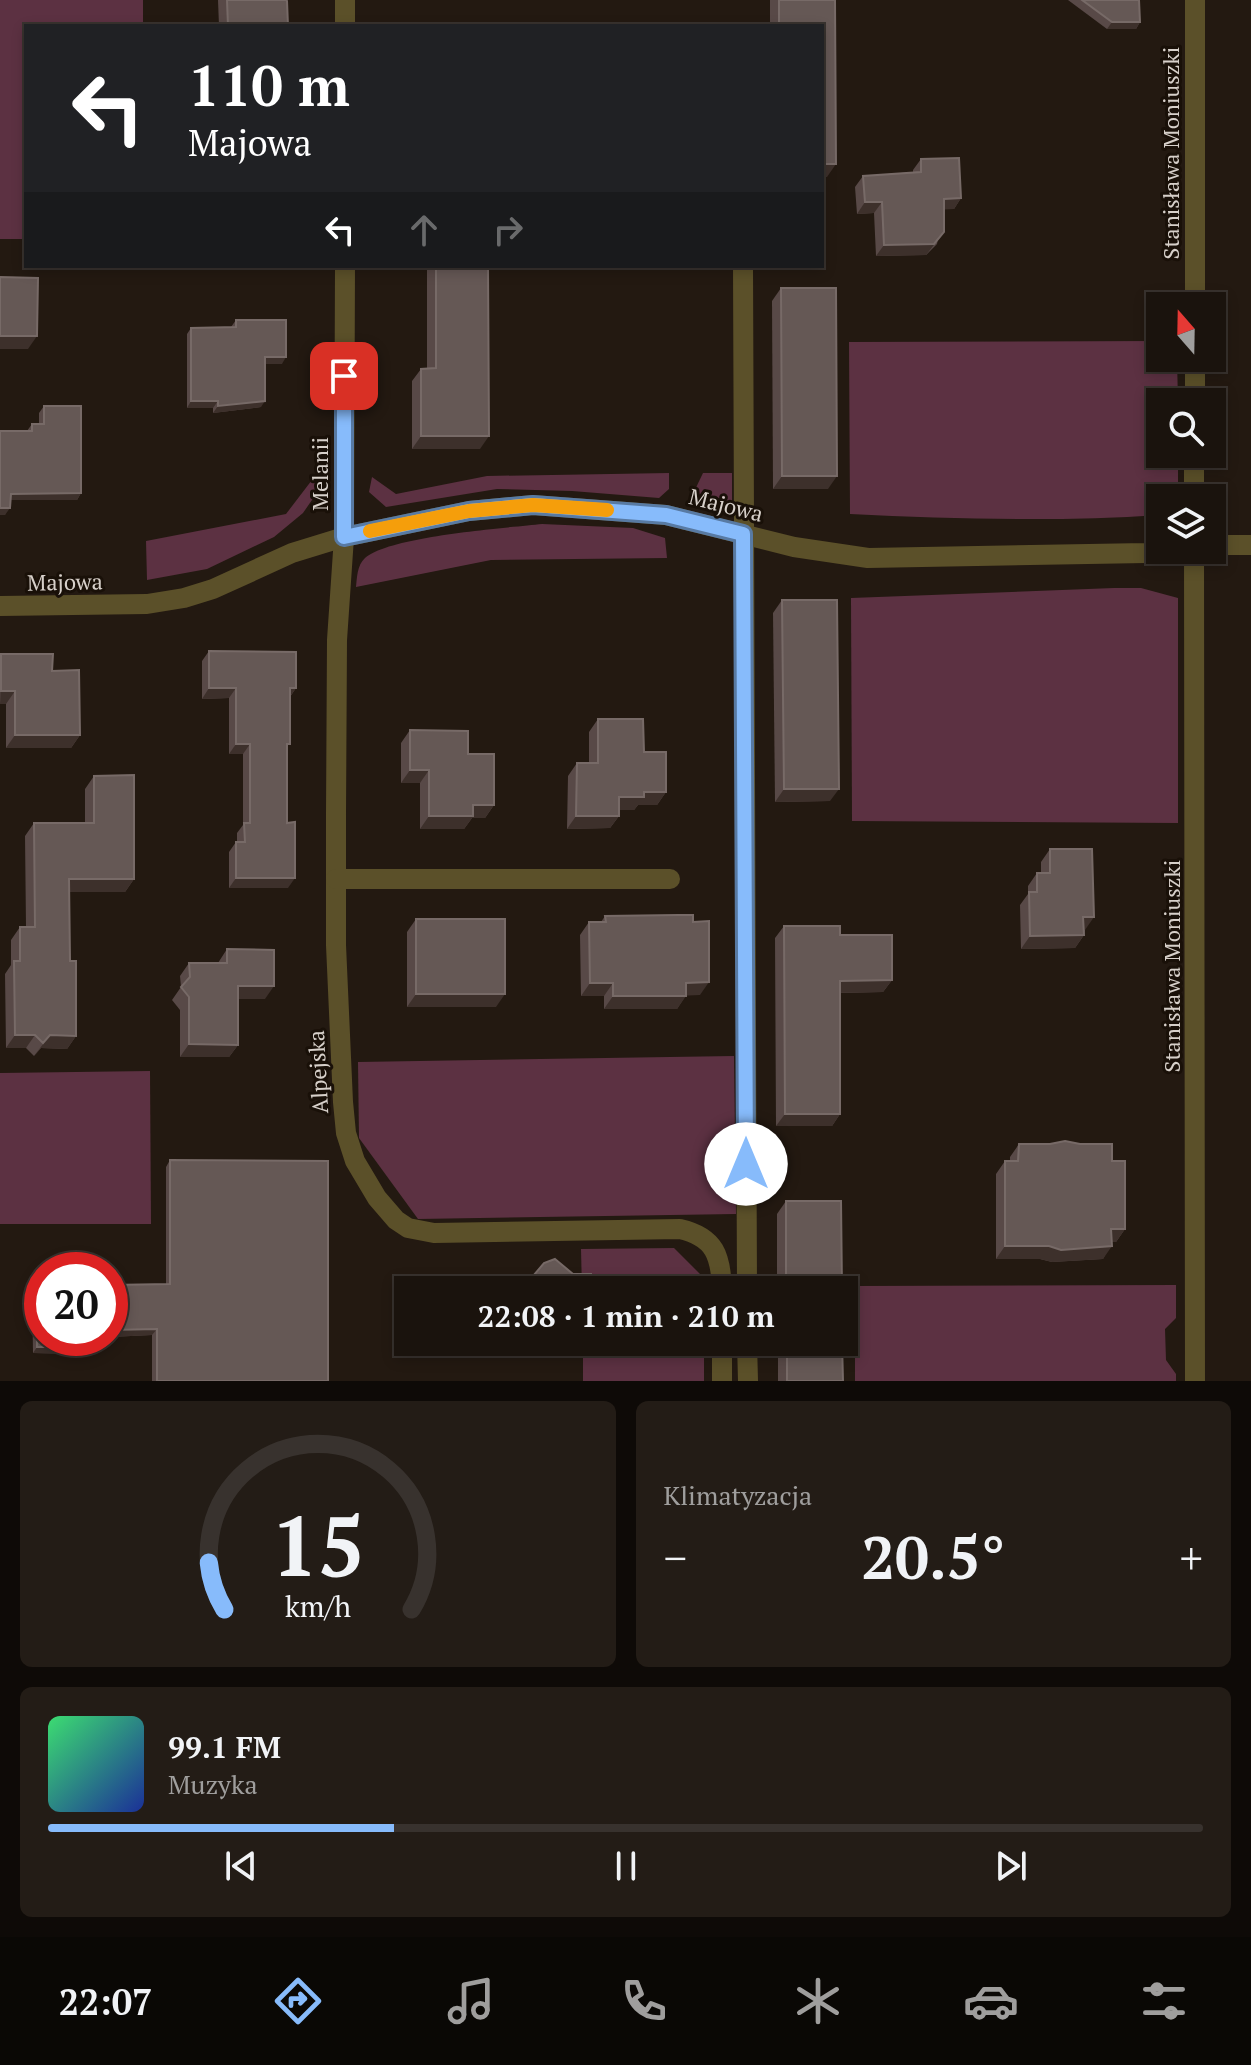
<!DOCTYPE html>
<html lang="pl">
<meta charset="utf-8">
<style>
:root{--surface:#1a130d;--page:#231c16;--text:#f1f3f6;--muted:#9f9e9d;--line:#38322e;--accent:#87bbfb}
body{margin:0;font-family:"PT Serif",serif;background:var(--page);color:var(--text);height:100vh;display:flex;flex-direction:column;font-size:30px;white-space:nowrap}
*{box-sizing:border-box;margin:0}
p{font-size:26px;color:var(--muted)}
.icon{flex:none;width:44px;height:44px;fill:none;stroke:currentColor;stroke-width:2;stroke-linecap:round;stroke-linejoin:round}
.map{position:relative;height:1381px;overflow:hidden}
.sheet{display:flex;flex-direction:column;gap:20px;padding:20px;background:#0e0a07;flex:1}
.sheet>*{flex:none}
.top-card{position:absolute;left:24px;top:24px;width:800px;height:244px;border-radius:0px;box-shadow:0 4px 12px #0003,0 0 0 2px var(--line);background:#202124;color:#fff;overflow:hidden}
.needle{width:52px;rotate:340deg}
.controls{position:absolute;left:1146px;top:292px;display:grid;gap:16px}
.controls a{display:grid;place-items:center;width:80px;height:80px;border-radius:0px;background:var(--surface);box-shadow:0 4px 12px #0003,0 0 0 2px var(--line);font-size:40px}
.speed{position:absolute;left:24px;top:1252px;display:flex;gap:16px;font-size:40px;font-weight:700;text-align:center}
.speed>*{display:grid;place-content:center;width:104px;height:104px;border-radius:50%;background:var(--surface);box-shadow:0 4px 12px #0003,0 0 0 2px var(--line);line-height:1}
.speed .limit{border:12px solid #d22;background:#fff;color:#111}
.pin{position:absolute;display:grid;place-items:center;width:68px;height:68px;color:#fff;margin:-34px;border-radius:16px;box-shadow:0 4px 12px #0006}
.me{position:absolute;width:88px;margin:-44px;rotate:0deg;stroke-linejoin:round;filter:drop-shadow(0 0 6px #0008)}
.turn{display:flex;align-items:center;gap:28px;height:168px;padding:0 32px;font-size:36px}
.turn .icon{width:104px;height:104px;stroke-width:2.5}
.turn b{display:block;font-size:56px;line-height:68px}
.lanes{display:flex;align-items:center;height:76px;padding:0 32px;background:#0003;justify-content:center;gap:40px;direction:ltr}
.lanes .off{opacity:.35}
.big{font-size:60px;font-weight:700;line-height:1.1}
.sheet .tile{flex:1;display:flex;flex-direction:column;justify-content:center;gap:12px;min-width:0;padding:0 28px;border-radius:12px;background:var(--page)}
.sheet .dial{align-items:center;gap:0}
.dial svg{height:208px;overflow:visible;fill:none;stroke:var(--line);stroke-width:7;stroke-linecap:round;text-anchor:middle}
.dial text{fill:var(--text);stroke:none}
.song{display:flex;align-items:center;gap:24px}
.cover{width:96px;height:96px;border-radius:12px;background:linear-gradient(135deg,hsl(140 70% 55%),hsl(230 70% 35%))}
.played{height:8px;border-radius:4px;background:linear-gradient(90deg,var(--accent) 30%,var(--line) 30%)}
.keys{display:flex;justify-content:space-around;direction:ltr}
.heat{display:flex;justify-content:space-between;align-items:center;font-size:44px;direction:ltr}
.sheet .tiles{flex:1;display:grid;gap:20px;grid-template-columns:1fr 1fr}
.tile:last-child{grid-column:span 2}
.trip{position:absolute;left:394px;top:1276px;width:464px;height:80px;border-radius:0px;background:var(--surface);box-shadow:0 4px 12px #0003,0 0 0 2px var(--line);font-weight:700;line-height:80px;text-align:center}
.dock{display:flex;height:128px;justify-content:space-around;align-items:center;background:#0a0805;color:var(--muted)}
.dock .icon{width:56px;height:56px}
.dock .active{color:var(--accent)}
.dock b{font-size:36px;color:var(--text)}
.map>svg:first-child{display:block}
</style>
<div class="map">
<svg width="1251" height="1381" viewBox="0 0 1251 1381">
<rect width="100%" height="100%" fill="#231911"/>
<g fill="#5c3142">
<path d="M 0,0 L 143,0 L 143,26 L 26,26 L 26,239 L 0,239 Z"/>
<path d="M 1160,341 L 1160,358 L 1177,358 L 1178,402 L 1160,402 L 1160,454 L 1178,454 L 1178,498 L 1160,498 L 1160,515 C 1057,522 953,519 850,514 L 849,342 Z"/>
<path d="M 669,473 L 669,489 L 659,498 L 572,491 L 497,489 L 386,507 L 369,492 L 372,477 L 396,494 L 487,476 Z"/>
<path d="M 703,473 L 732,473 L 732,507 L 698,507 L 692,496 Z"/>
<path d="M 315,476 L 323,484 L 303,513 L 274,537 L 207,569 L 147,580 L 146,541 L 286,514 Z"/>
<path d="M 542,524 L 633,528 L 665,538 L 667,558 L 491,560 L 356,587 C 357,578 357,565 365,558 C 390,536 506,528 542,524 Z"/>
<path d="M 1114,588 L 1141,588 L 1178,598 L 1178,823 L 852,821 L 851,598 Z"/>
<path d="M 734,1056 L 736,1214 L 418,1219 L 359,1138 L 358,1062 Z"/>
<path d="M 150,1071 L 151,1224 L 0,1224 L 0,1073 Z"/>
<path d="M 674,1248 L 704,1278 L 704,1290 L 582,1290 L 581,1249 Z"/>
<path d="M 1176,1285 L 1176,1318 L 1165,1329 L 1166,1360 L 1176,1374 L 1176,1381 L 855,1381 L 855,1286 Z"/>
<rect x="583" y="1342" width="121" height="39"/>
</g>
<g fill="none" stroke-linecap="round" stroke-linejoin="round">
<g stroke="#5b5029" stroke-width="20">
<path d="M 1195,0 L 1195,306"/>
<path d="M 345,26 L 345,0"/>
<path d="M 345,266 L 344,537 L 337,640 L 336,815 L 336,945 L 343,1102 L 346,1133 L 355,1161 L 377,1198 L 396,1220 L 408,1228 L 434,1233 L 680,1229 C 715,1237 721,1256 722,1290"/>
<path d="M 743,266 L 747,1290"/>
<path d="M 1195,402 L 1195,358"/>
<path d="M 1194,498 L 1194,454"/>
<path d="M 1212,545 L 1251,545"/>
<path d="M 1194,550 L 1195,1381"/>
<path d="M 0,606 L 147,604 L 184,598 L 213,589 L 292,553 L 344,537 L 469,511 L 533,505 L 666,515 L 794,547 L 868,558 L 1146,553 L 1166,550"/>
<path d="M 336,879 L 670,879"/>
<path d="M 722,1342 L 722,1381"/>
<path d="M 747,1342 L 748,1381"/>
</g>
</g>
<g fill="#584947">
<path d="M 218,0 L 286,0 L 288,26 L 219,26 Z"/>
<path d="M 770,0 L 835,0 L 827,177 L 822,26 L 770,26 Z"/>
<path d="M 1068,0 L 1139,0 L 1140,22 L 1136,29 L 1107,29 Z"/>
<path d="M 921,159 L 961,198 L 954,209 L 944,209 L 937,244 L 926,255 L 876,256 L 874,213 L 857,214 L 855,187 L 863,176 L 913,172 L 913,170 Z"/>
<path d="M 427,266 L 488,266 L 480,449 L 412,449 L 412,381 L 421,369 L 427,368 Z"/>
<path d="M 781,288 L 828,489 L 773,489 L 772,301 Z"/>
<path d="M 236,320 L 282,364 L 265,364 L 261,407 L 213,413 L 213,408 L 187,408 L 187,334 L 191,328 L 231,327 Z"/>
<path d="M 44,406 L 81,493 L 77,500 L 10,500 L 5,515 L 0,515 L 0,431 L 27,431 L 32,424 L 39,424 L 39,413 Z"/>
<path d="M 782,600 L 830,801 L 775,802 L 773,613 Z"/>
<path d="M 209,651 L 296,688 L 290,697 L 287,749 L 288,888 L 229,888 L 229,852 L 236,842 L 237,842 L 237,833 L 243,825 L 243,754 L 229,754 L 229,698 L 202,699 L 202,661 Z"/>
<path d="M 1,654 L 80,735 L 71,748 L 6,748 L 6,704 L 0,704 Z"/>
<path d="M 598,719 L 644,752 L 666,792 L 657,805 L 638,805 L 634,810 L 619,810 L 619,816 L 610,828 L 567,829 L 568,776 L 577,763 L 589,763 L 589,732 Z"/>
<path d="M 410,730 L 468,754 L 494,805 L 485,818 L 472,818 L 464,829 L 420,829 L 420,783 L 401,783 L 401,743 Z"/>
<path d="M 94,776 L 134,879 L 125,892 L 70,892 L 70,961 L 76,1036 L 67,1049 L 41,1048 L 34,1056 L 26,1048 L 6,1048 L 5,974 L 11,965 L 11,940 L 20,927 L 26,927 L 25,836 L 34,823 L 85,823 L 85,789 Z"/>
<path d="M 1050,849 L 1085,930 L 1084,935 L 1075,948 L 1021,949 L 1020,905 L 1028,894 L 1028,886 L 1037,873 L 1041,873 L 1041,862 Z"/>
<path d="M 605,916 L 700,995 L 686,995 L 677,1009 L 604,1009 L 604,996 L 581,996 L 580,935 L 589,922 L 601,922 Z"/>
<path d="M 416,919 L 496,1007 L 407,1007 L 407,932 Z"/>
<path d="M 784,926 L 840,935 L 892,980 L 883,992 L 840,993 L 840,1114 L 832,1126 L 776,1126 L 775,938 Z"/>
<path d="M 227,949 L 265,999 L 238,999 L 238,1045 L 229,1057 L 180,1057 L 180,1010 L 172,1000 L 181,987 L 180,976 L 189,963 L 218,963 Z"/>
<path d="M 1019,1144 L 1112,1161 L 1125,1229 L 1116,1242 L 1112,1242 L 1103,1259 L 1052,1262 L 1040,1259 L 996,1259 L 996,1174 L 1005,1161 L 1010,1161 L 1010,1157 Z"/>
<path d="M 170,1160 L 328,1381 L 152,1381 L 152,1335 L 110,1337 L 110,1285 L 166,1284 L 166,1167 Z"/>
<path d="M 786,1201 L 842,1290 L 777,1290 L 777,1214 Z"/>
<path d="M 484,1276 L 591,1290 L 475,1290 Z"/>
<path d="M 37,1285 L 82,1347 L 78,1354 L 33,1353 L 32,1291 Z"/>
<path d="M 778,1342 L 842,1342 L 843,1381 L 778,1381 Z"/>
</g>
<g fill="#3d302b">
<path d="M 1112,22 L 1140,22 L 1136,29 L 1107,29 Z"/>
<path d="M 822,164 L 836,164 L 827,177 L 822,177 Z"/>
<path d="M 961,198 L 954,209 L 936,210 L 944,199 Z"/>
<path d="M 865,202 L 882,202 L 874,213 L 857,214 Z"/>
<path d="M 944,232 L 926,255 L 876,256 L 884,245 Z"/>
<path d="M 0,336 L 37,336 L 28,349 L 0,349 Z"/>
<path d="M 265,357 L 286,357 L 282,364 L 261,364 Z"/>
<path d="M 191,401 L 218,401 L 213,408 L 187,408 Z"/>
<path d="M 265,401 L 261,407 L 213,413 L 218,406 Z"/>
<path d="M 421,436 L 489,436 L 480,449 L 412,449 Z"/>
<path d="M 782,476 L 837,476 L 828,489 L 773,489 Z"/>
<path d="M 81,493 L 77,500 L 6,500 L 11,494 Z"/>
<path d="M 0,508 L 10,508 L 5,515 L 0,515 Z"/>
<path d="M 209,688 L 236,688 L 229,698 L 202,699 Z"/>
<path d="M 290,688 L 296,688 L 289,698 Z"/>
<path d="M 1,691 L 15,691 L 6,704 L 0,704 Z"/>
<path d="M 15,735 L 80,735 L 71,748 L 6,748 Z"/>
<path d="M 236,744 L 250,744 L 243,754 L 229,754 Z"/>
<path d="M 410,770 L 429,770 L 420,783 L 401,783 Z"/>
<path d="M 784,789 L 839,789 L 830,801 L 775,802 Z"/>
<path d="M 644,792 L 666,792 L 657,805 L 638,805 L 634,810 L 610,810 L 619,797 Z"/>
<path d="M 473,805 L 494,805 L 485,818 L 472,818 L 464,829 L 420,829 L 429,816 Z"/>
<path d="M 576,816 L 619,816 L 610,828 L 567,829 Z"/>
<path d="M 236,878 L 295,878 L 288,888 L 229,888 Z"/>
<path d="M 69,879 L 134,879 L 125,892 L 60,892 Z"/>
<path d="M 1083,917 L 1094,917 L 1085,930 L 1074,930 Z"/>
<path d="M 1084,935 L 1075,948 L 1021,949 L 1030,936 Z"/>
<path d="M 892,980 L 883,992 L 831,993 L 840,981 Z"/>
<path d="M 709,982 L 700,995 L 677,996 L 686,983 Z"/>
<path d="M 590,983 L 613,983 L 604,996 L 581,996 Z"/>
<path d="M 238,986 L 274,986 L 265,999 L 229,999 Z"/>
<path d="M 416,994 L 505,994 L 496,1007 L 407,1007 Z"/>
<path d="M 613,996 L 686,996 L 677,1009 L 604,1009 Z"/>
<path d="M 15,1035 L 35,1035 L 26,1048 L 6,1048 Z"/>
<path d="M 50,1035 L 76,1036 L 67,1049 L 41,1048 L 34,1056 Z"/>
<path d="M 189,1044 L 238,1045 L 229,1057 L 180,1057 Z"/>
<path d="M 785,1114 L 840,1114 L 832,1126 L 776,1126 Z"/>
<path d="M 1111,1229 L 1125,1229 L 1116,1242 L 1102,1242 Z"/>
<path d="M 1005,1246 L 1112,1246 L 1103,1259 L 1052,1262 L 1040,1259 L 996,1259 Z"/>
<path d="M 157,1329 L 152,1335 L 110,1337 L 110,1330 Z"/>
<path d="M 37,1347 L 82,1347 L 78,1354 L 33,1353 Z"/>
</g>
<g fill="#655855" stroke="#776a67" stroke-width="2">
<path d="M 227,0 L 286,0 L 287,1 L 288,26 L 228,26 Z"/>
<path d="M 779,0 L 835,0 L 836,164 L 822,164 L 822,26 L 779,26 Z"/>
<path d="M 1082,0 L 1139,0 L 1140,22 L 1112,22 Z"/>
<path d="M 959,158 L 961,198 L 944,199 L 944,232 L 934,244 L 884,245 L 882,202 L 865,202 L 863,176 L 921,172 L 921,159 Z"/>
<path d="M 436,266 L 488,266 L 489,436 L 421,436 L 421,369 L 436,368 Z"/>
<path d="M 0,277 L 38,278 L 37,336 L 0,336 Z"/>
<path d="M 781,288 L 836,288 L 837,476 L 782,476 Z"/>
<path d="M 236,320 L 286,320 L 286,357 L 265,357 L 265,401 L 218,406 L 218,401 L 191,401 L 191,328 L 236,327 Z"/>
<path d="M 44,406 L 81,406 L 81,493 L 11,494 L 10,508 L 0,508 L 0,431 L 32,431 L 32,424 L 44,424 Z"/>
<path d="M 782,600 L 837,600 L 839,789 L 784,789 Z"/>
<path d="M 209,651 L 296,652 L 296,688 L 290,688 L 290,744 L 287,744 L 287,823 L 295,822 L 295,878 L 236,878 L 236,842 L 245,842 L 244,823 L 250,823 L 250,744 L 236,744 L 236,688 L 209,688 Z"/>
<path d="M 1,654 L 53,654 L 52,671 L 79,670 L 80,735 L 15,735 L 15,691 L 1,691 Z"/>
<path d="M 598,719 L 643,719 L 644,752 L 666,752 L 666,792 L 644,792 L 644,797 L 619,797 L 619,816 L 576,816 L 577,763 L 598,763 Z"/>
<path d="M 410,730 L 468,731 L 468,754 L 494,754 L 494,805 L 473,805 L 473,816 L 429,816 L 429,770 L 410,770 Z"/>
<path d="M 134,775 L 134,879 L 69,879 L 70,961 L 76,961 L 76,1036 L 50,1035 L 43,1043 L 35,1035 L 15,1035 L 14,961 L 20,961 L 20,927 L 35,927 L 34,823 L 94,823 L 94,776 Z"/>
<path d="M 1050,849 L 1092,849 L 1094,917 L 1083,917 L 1084,935 L 1030,936 L 1029,892 L 1037,892 L 1037,873 L 1050,873 Z"/>
<path d="M 677,915 L 693,915 L 693,922 L 709,921 L 709,982 L 686,983 L 686,996 L 613,996 L 613,983 L 590,983 L 589,922 L 606,922 L 605,916 Z"/>
<rect x="416" y="919" width="89" height="75"/>
<path d="M 784,926 L 840,926 L 840,935 L 892,935 L 892,980 L 840,981 L 840,1114 L 785,1114 Z"/>
<path d="M 227,949 L 274,950 L 274,986 L 238,986 L 238,1045 L 189,1044 L 189,997 L 181,987 L 190,977 L 189,963 L 227,963 Z"/>
<path d="M 1065,1141 L 1080,1144 L 1112,1144 L 1112,1161 L 1125,1161 L 1125,1229 L 1111,1229 L 1112,1246 L 1061,1250 L 1049,1246 L 1005,1246 L 1005,1161 L 1018,1161 L 1019,1144 L 1050,1144 Z"/>
<path d="M 170,1160 L 328,1161 L 328,1381 L 157,1381 L 157,1329 L 110,1330 L 110,1285 L 170,1284 Z"/>
<path d="M 786,1201 L 841,1201 L 842,1290 L 786,1290 Z"/>
<path d="M 555,1259 L 573,1274 L 591,1274 L 591,1290 L 484,1290 L 484,1276 L 534,1275 L 544,1263 Z"/>
<path d="M 37,1285 L 42,1285 L 42,1338 L 82,1338 L 82,1347 L 37,1347 Z"/>
<path d="M 787,1342 L 842,1342 L 843,1381 L 787,1381 Z"/>
</g>
<g fill="none" stroke-linecap="round" stroke-linejoin="round">
<g stroke="#587aa3" stroke-width="20">
<path id="route" d="M 344,376 L 344,537 L 469,511 L 533,505 L 666,515 L 743,534 L 746,1164"/>
</g>
<use href="#route" stroke="#87bbfb" stroke-width="14"/>
<path stroke="#f59e0b" stroke-width="14" d="M 370,531 L 469,511 L 533,505 L 607,510"/>
</g>
<g text-anchor="middle" stroke-width="6" stroke-linejoin="round" paint-order="stroke">
<g font-size="22" fill="#d7d0ca" stroke="#191008">
<text transform="translate(1171 153) rotate(-90)" y="8">Stanisława Moniuszki</text>
<text transform="translate(320 474) rotate(-90)" y="8">Melanii</text>
<text transform="translate(726 505) rotate(14)" y="8">Majowa</text>
<text transform="translate(65 582) rotate(-1)" y="8">Majowa</text>
<text transform="translate(1172 966) rotate(-90)" y="8">Stanisława Moniuszki</text>
<text transform="translate(318 1072) rotate(-93)" y="8">Alpejska</text>
</g>
</g>
</svg>
<div class="controls">
<a><svg class="needle" viewBox="-14 -14 28 28"><path d="M0-13l5 13h-10z" fill="#e53935"/><path d="M0 13l5-13h-10z" fill="#9f9e9d"/></svg></a>
<a><svg class="icon" aria-label="search" viewBox="0 0 24 24"><circle cx="10" cy="10" r="6"/><path d="M15 15l6 6"/></svg></a>
<a><svg class="icon" aria-label="layers" viewBox="0 0 24 24"><path d="M12 4l9 5-9 5-9-5zM3 14l9 5 9-5"/></svg></a>
</div>
<div class="speed"><div class="limit">20</div></div>
<div class="pin" style="left:344px;top:376px;background:#d93025"><svg class="icon" aria-label="arrive" viewBox="0 0 24 24"><path d="M6 21V4h12l-3 4 3 4H6"/></svg></div>
<svg class="me" style="left:746px;top:1164px" viewBox="-20 -20 40 40"><circle r="19" fill="#fff"/><path d="M0-13L10 11 0 6-10 11z" fill="#87bbfb"/></svg>
<div class="trip">22:08 · 1 min · 210 m</div>
<div class="top-card">
<div class="turn"><svg class="icon" aria-label="left" viewBox="0 0 24 24"><path d="M17 20v-9H6M10 6l-5 5 5 5"/></svg><div><b>110 m</b>Majowa</div></div>
<div class="lanes"><svg class="icon" aria-label="left" viewBox="0 0 24 24"><path d="M17 20v-9H6M10 6l-5 5 5 5"/></svg><svg class="icon off" aria-label="ahead" viewBox="0 0 24 24"><path d="M12 20V5M6 11l6-6 6 6"/></svg><svg class="icon off" aria-label="right" viewBox="0 0 24 24"><path d="M7 20v-9h11M14 6l5 5-5 5"/></svg></div>
</div>
</div>
<section class="sheet">
<div class="tiles">
<div class="tile dial"><svg viewBox="0 0 100 80">
<path d="M14 69A42 42 0 1 1 86 69"/>
<path d="M14 69A42 42 0 0 1 8 51" stroke="#87bbfb"/>
<text x="50" y="56" font-size="32" font-weight="700">15</text>
<text x="50" y="72" font-size="11">km/h</text>
</svg></div>
<div class="tile"><p>Klimatyzacja</p>
<div class="heat"><a>−</a><b class="big">20.5°</b><a>+</a></div>
</div>
<div class="tile">
<div class="song"><i class="cover"></i><div><b>99.1 FM</b><p>Muzyka</p></div></div>
<div class="played"></div>
<div class="keys"><svg class="icon" aria-label="previous" viewBox="0 0 24 24"><path d="M18 5L8 12l10 7zM5 5v14"/></svg><svg class="icon" aria-label="pause" viewBox="0 0 24 24"><path d="M8 5v14M16 5v14"/></svg><svg class="icon" aria-label="next" viewBox="0 0 24 24"><path d="M6 5l10 7-10 7zM19 5v14"/></svg></div>
</div>
</div>
</section>
<nav class="dock">
<b>22:07</b>
<svg class="icon active" aria-label="directions" viewBox="0 0 24 24"><path d="M12 3l9 9-9 9-9-9zM9 14v-3h6M13 9l2 2-2 2"/></svg>
<svg class="icon" aria-label="music" viewBox="0 0 24 24"><path d="M9 18V5l10-2v13"/><circle cx="6" cy="18" r="3"/><circle cx="16" cy="16" r="3"/></svg>
<svg class="icon" aria-label="phone" viewBox="0 0 24 24"><path d="M5 4h4l2 5-3 2q2 4 5 5l2-3 5 2v4C11 20 4 13 5 4z"/></svg>
<svg class="icon" aria-label="climate" viewBox="0 0 24 24"><path d="M12 3v18M4 7l16 10M4 17L20 7"/></svg>
<svg class="icon" aria-label="car" viewBox="0 0 24 24"><path d="M5 17H2v-5l4-1 3-4h7l3 4 3 1v5h-3M9 17h6M6 11h13"/><circle cx="7" cy="17" r="2"/><circle cx="17" cy="17" r="2"/></svg>
<svg class="icon" aria-label="filters" viewBox="0 0 24 24"><path d="M4 7h16M4 17h16"/><circle cx="9" cy="7" r="2"/><circle cx="15" cy="17" r="2"/></svg>
</nav>
